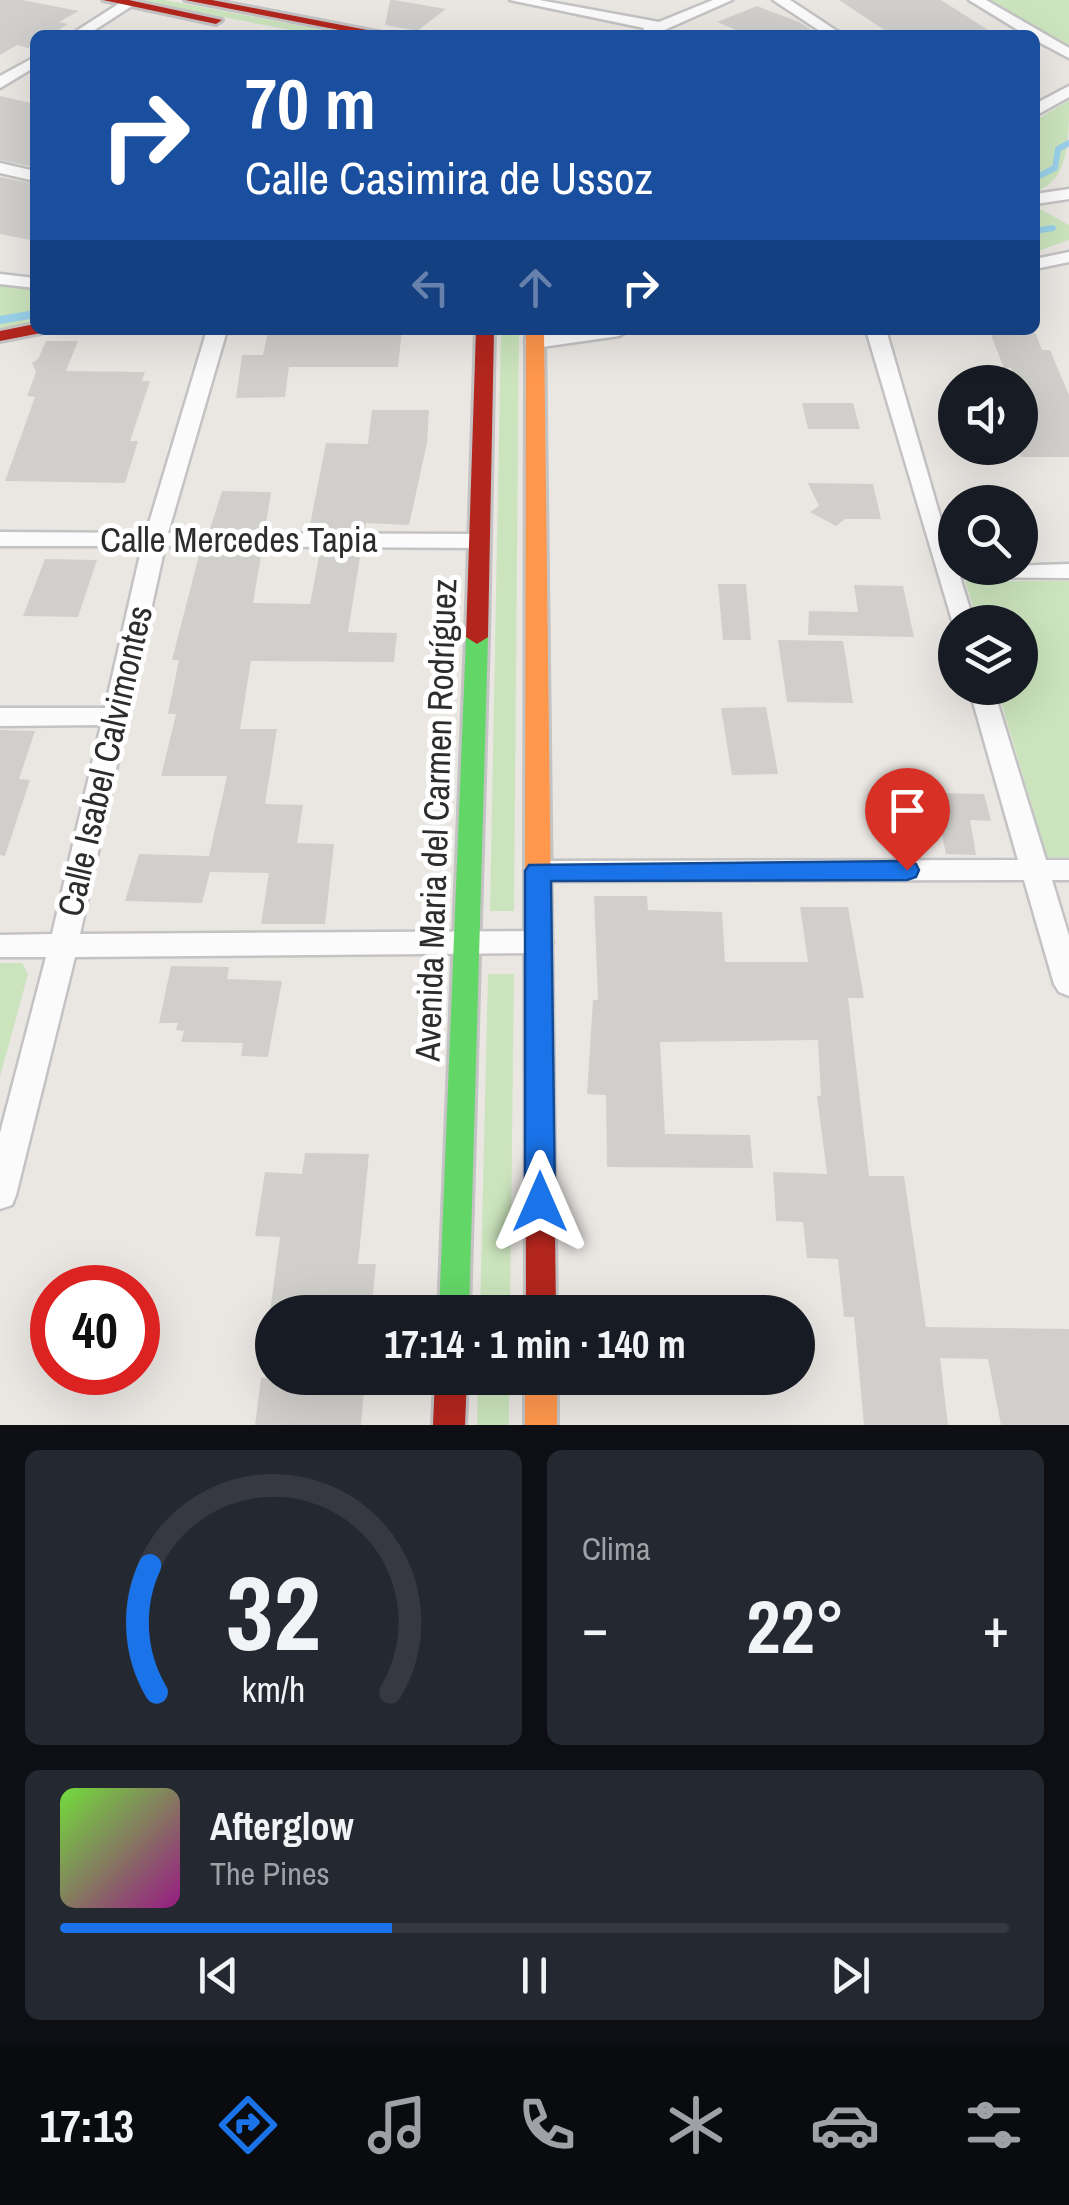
<!DOCTYPE html>
<html lang="es">
<meta charset="utf-8">
<style>
:root{--surface:#171b24;--page:#242831;--text:#f1f3f6;--muted:#9ea1a6;--line:#363941;--accent:#1a73e8}
body{margin:0;font-family:"Archivo Narrow",sans-serif;background:var(--page);color:var(--text);height:100vh;display:flex;flex-direction:column;font-size:38px;white-space:nowrap}
*{box-sizing:border-box;margin:0}
p{font-size:32px;color:var(--muted)}
.icon{flex:none;width:55px;height:55px;fill:none;stroke:currentColor;stroke-width:2;stroke-linecap:round;stroke-linejoin:round}
.map{position:relative;height:1425px;overflow:hidden}
.side{display:flex;flex-direction:column;gap:25px;padding:25px;background:#0d0f14;flex:1}
.side>*{flex:none}
.banner{position:absolute;left:30px;top:30px;width:1010px;height:305px;border-radius:15px;box-shadow:0 10px 40px #0002;background:#1a4fa0;color:#fff;overflow:hidden}
.controls{position:absolute;left:938px;top:365px;display:grid;gap:20px}
.controls a{display:grid;place-items:center;width:100px;height:100px;border-radius:50%;background:var(--surface);box-shadow:0 10px 40px #0002;font-size:50px}
.speed{position:absolute;left:30px;top:1265px;display:flex;gap:20px;font-size:50px;font-weight:700;text-align:center}
.speed>*{display:grid;place-content:center;width:130px;height:130px;border-radius:50%;background:var(--surface);box-shadow:0 10px 40px #0002;line-height:1}
.speed .limit{border:15px solid #d22;background:#fff;color:#111}
.pin{position:absolute;display:grid;place-items:center;width:85px;height:85px;color:#fff;margin:-102px -42px;border-radius:50% 50% 50% 0;rotate:-45deg;box-shadow:0 0 10px #0007}
.pin .icon{rotate:45deg}
.me{position:absolute;width:110px;margin:-55px;rotate:0deg;stroke-linejoin:round;filter:drop-shadow(0 0 8px #0008)}
.turn{display:flex;align-items:center;gap:35px;height:210px;padding:0 50px;font-size:45px}
.turn .icon{width:130px;height:130px;stroke-width:2.5}
.turn b{display:block;font-size:70px;line-height:85px}
.lanes{display:flex;align-items:center;height:95px;padding:0 50px;background:#0003;justify-content:center;gap:50px;direction:ltr}
.lanes .off{opacity:.35}
.big{font-size:75px;font-weight:700;line-height:1.1}
.side .tile{flex:1;display:flex;flex-direction:column;justify-content:center;gap:15px;min-width:0;padding:0 35px;border-radius:15px;background:var(--page)}
.side .dial{align-items:center;gap:0}
.dial svg{height:260px;overflow:visible;fill:none;stroke:var(--line);stroke-width:7;stroke-linecap:round;text-anchor:middle}
.dial text{fill:var(--text);stroke:none}
.song{display:flex;align-items:center;gap:30px}
.cover{width:120px;height:120px;border-radius:15px;background:linear-gradient(135deg,hsl(100 70% 55%),hsl(310 70% 35%))}
.played{height:10px;border-radius:5px;background:linear-gradient(90deg,var(--accent) 35%,var(--line) 35%)}
.keys{display:flex;justify-content:space-around;direction:ltr}
.heat{display:flex;justify-content:space-between;align-items:center;font-size:55px;direction:ltr}
.side .tiles{flex:1;display:grid;gap:25px;grid-template-columns:1fr 1fr}
.tile:last-child{grid-column:span 2}
.trip{position:absolute;left:255px;top:1295px;width:560px;height:100px;border-radius:50px;background:var(--surface);box-shadow:0 10px 40px #0002;font-weight:700;line-height:100px;text-align:center}
.tab-bar{display:flex;height:160px;justify-content:space-around;align-items:center;background:#090b0e;color:var(--muted)}
.tab-bar .icon{width:70px;height:70px}
.tab-bar .on{color:var(--accent)}
.tab-bar b{font-size:45px;color:var(--text)}
.map>svg:first-child{display:block}
</style>
<div class="map">
<svg width="1069" height="1425" viewBox="0 0 1069 1425">
<rect width="100%" height="100%" fill="#eae7e3"/>
<g fill="#cbe4bd">
<path d="M 135,0 L 164,0 L 350,35 L 317,35 Z"/>
<path d="M 987,0 L 1069,0 L 1069,48 Z"/>
<path d="M 1069,100 C 1069,139 1069,182 1035,191 L 1035,121 Z"/>
<path d="M 1036,207 L 1069,225 L 1069,240 L 1035,252 Z"/>
<path d="M 0,285 L 35,290 L 35,323 L 0,329 Z"/>
<path d="M 501,330 L 519,330 L 514,911 L 490,911 Z"/>
<path d="M 965,581 L 1069,581 L 1069,857 L 1047,857 L 997,688 L 1020,688 L 1020,622 L 978,622 Z"/>
<path d="M 0,963 L 22,963 L 28,974 L 0,1077 Z"/>
<path d="M 488,974 L 514,974 L 510,1312 L 480,1312 Z"/>
<path d="M 478,1378 L 509,1378 L 509,1425 L 477,1425 Z"/>
</g>
<g fill="none" stroke-linecap="round" stroke-linejoin="round">
<g stroke="#99d0e9" stroke-width="6">
<path d="M 1035,178 L 1055,168 L 1058,149 L 1069,143"/>
<path d="M 1035,231 L 1053,228"/>
</g>
<path stroke="#99d0e9" stroke-width="8" d="M 0,320 L 35,314"/>
</g>
<g fill="#d1cfcc">
<path d="M 0,0 L 22,0 L 79,11 L 59,22 L 68,24 L 50,35 L 35,35 L 35,44 L 28,48 L 17,45 L 0,55 Z"/>
<path d="M 390,0 L 394,0 L 446,9 L 417,31 L 385,25 Z"/>
<path d="M 839,0 L 941,0 L 996,35 L 892,35 Z"/>
<path d="M 757,6 L 799,22 L 819,35 L 748,35 L 717,22 Z"/>
<path d="M 0,96 L 35,104 L 35,167 L 0,160 Z"/>
<path d="M 0,177 L 35,184 L 35,241 L 0,234 Z"/>
<path d="M 402,330 L 398,367 L 289,367 L 285,397 L 236,398 L 242,355 L 263,355 L 268,331 Z"/>
<path d="M 989,330 L 1029,330 L 1036,334 L 1042,350 L 1050,350 L 1069,395 L 1069,457 L 1020,457 L 1020,382 L 1011,368 L 1004,368 Z"/>
<path d="M 46,341 L 78,341 L 66,371 L 145,372 L 142,381 L 150,381 L 130,441 L 138,441 L 125,483 L 5,481 L 35,397 L 27,396 L 36,372 L 32,363 L 38,359 Z"/>
<path d="M 802,403 L 853,403 L 860,429 L 808,429 Z"/>
<path d="M 372,410 L 429,410 L 427,443 L 409,525 L 366,523 L 365,530 L 309,530 L 326,443 L 368,444 Z"/>
<path d="M 808,483 L 873,484 L 881,519 L 845,519 L 836,526 L 810,512 L 819,506 Z"/>
<path d="M 222,491 L 271,492 L 265,530 L 210,529 Z"/>
<path d="M 204,550 L 262,550 L 253,603 L 310,604 L 320,551 L 361,551 L 348,632 L 397,633 L 394,662 L 251,661 L 240,729 L 277,729 L 265,804 L 303,805 L 297,843 L 334,844 L 325,924 L 261,924 L 269,873 L 210,872 L 202,903 L 125,901 L 139,854 L 209,856 L 227,776 L 161,776 L 176,714 L 168,714 L 179,660 L 172,660 L 199,555 Z"/>
<path d="M 45,559 L 97,560 L 78,617 L 23,616 Z"/>
<path d="M 718,584 L 746,584 L 751,640 L 723,640 Z"/>
<path d="M 854,585 L 903,586 L 914,637 L 808,635 L 809,611 L 858,612 Z"/>
<path d="M 778,640 L 843,641 L 853,703 L 787,702 Z"/>
<path d="M 766,707 L 778,774 L 732,775 L 721,708 Z"/>
<path d="M 0,730 L 35,731 L 19,779 L 30,780 L 5,856 L 0,855 Z"/>
<path d="M 933,793 L 984,794 L 991,821 L 970,820 L 976,855 L 946,854 Z"/>
<path d="M 594,896 L 647,896 L 648,910 L 722,912 L 725,962 L 808,962 L 800,907 L 848,907 L 864,998 L 848,998 L 869,1176 L 904,1176 L 926,1327 L 1069,1329 L 1069,1425 L 1001,1425 L 988,1359 L 940,1358 L 948,1425 L 864,1425 L 854,1317 L 844,1317 L 838,1259 L 807,1258 L 803,1222 L 776,1221 L 773,1172 L 827,1174 L 817,1096 L 821,1096 L 818,1040 L 660,1042 L 665,1134 L 750,1135 L 753,1168 L 607,1167 L 606,1095 L 587,1094 L 593,1000 L 598,1000 Z"/>
<path d="M 171,966 L 229,967 L 227,979 L 282,981 L 268,1057 L 241,1056 L 243,1043 L 181,1042 L 184,1031 L 176,1030 L 178,1023 L 159,1023 Z"/>
<path d="M 305,1153 L 369,1154 L 358,1264 L 376,1264 L 371,1312 L 270,1312 L 280,1237 L 255,1236 L 265,1172 L 302,1174 Z"/>
<path d="M 261,1378 L 365,1378 L 361,1425 L 255,1425 Z"/>
</g>
<g fill="none" stroke-linecap="round" stroke-linejoin="round">
<g stroke="#c4c3c3" stroke-width="5">
<g id="street">
<path d="M 510,0 L 539,0 L 659,22 L 713,0 L 732,0 L 653,35 L 643,35 L 644,28 Z"/>
<path d="M 773,0 L 790,0 L 843,35 L 826,35 Z"/>
<path d="M 969,0 L 986,0 L 1069,48 L 1069,58 L 1035,40 L 1035,35 L 1026,35 Z"/>
<path d="M 123,1 L 135,4 L 87,35 L 70,35 Z"/>
<path d="M 35,57 L 35,67 L 0,88 L 0,76 Z"/>
<path d="M 1069,86 L 1069,97 L 1035,116 L 1035,104 Z"/>
<path d="M 0,163 L 35,171 L 35,181 L 0,173 Z"/>
<path d="M 1069,189 L 1069,199 L 1035,204 L 1035,194 Z"/>
<path d="M 1069,252 L 1069,262 L 1035,269 L 1035,259 Z"/>
<path d="M 0,274 L 35,278 L 35,288 L 0,284 Z"/>
<path d="M 207,330 L 227,330 L 168,533 L 479,534 L 490,541 L 479,548 L 165,546 L 80,934 L 539,931 L 549,934 L 553,942 L 549,950 L 539,953 L 75,957 L 16,1195 L 12,1205 L 0,1209 L 0,1133 L 46,957 L 0,957 L 0,935 L 52,934 L 101,725 L 0,726 L 0,708 L 105,708 L 142,546 L 0,546 L 0,532 L 146,533 Z"/>
<path d="M 579,330 L 629,330 L 619,336 L 535,348 L 525,342 L 535,336 Z"/>
<path d="M 866,330 L 886,330 L 955,568 L 1069,564 L 1069,578 L 960,577 L 974,622 L 955,622 L 954,627 Z"/>
<path d="M 969,688 L 993,688 L 1046,860 L 1069,860 L 1069,880 L 1052,880 L 1069,936 L 1069,996 L 1059,992 L 1054,984 L 1024,880 L 538,881 L 528,878 L 524,871 L 528,864 L 538,861 L 1018,860 Z"/>
</g>
</g>
<g stroke="#c4c3c3" stroke-width="6">
<path id="fast" d="M 477,630 L 488,637 L 469,1312 L 439,1312 L 466,637 Z"/>
</g>
<g stroke="#c4c3c3" stroke-width="6">
<g id="slow">
<path d="M 526,330 L 544,330 L 551,902 L 547,909 L 529,909 L 525,902 Z"/>
<rect x="525" y="1378" width="32" height="47"/>
</g>
</g>
<g stroke="#c4c3c3" stroke-width="6">
<g id="jam">
<path d="M 103,0 L 129,0 L 222,20 L 216,24 Z"/>
<path d="M 185,0 L 212,0 L 393,35 L 365,35 Z"/>
<path d="M 35,324 L 35,330 L 43,330 L 41,333 L 0,341 L 0,331 Z"/>
<path d="M 476,330 L 494,330 L 488,637 L 477,644 L 466,637 Z"/>
<path d="M 538,892 L 547,895 L 551,902 L 556,1312 L 526,1312 L 525,902 L 529,895 Z"/>
<path d="M 435,1378 L 467,1378 L 465,1425 L 433,1425 Z"/>
</g>
</g>
<use href="#street" fill="#fcfbfb" fill-rule="evenodd"/>
<use href="#fast" fill="#63d668" fill-rule="evenodd"/>
<use href="#slow" fill="#ff974d" fill-rule="evenodd"/>
<use href="#jam" fill="#b3261e" fill-rule="evenodd"/>
</g>
<path fill="#1a73e8" stroke="#114b97" stroke-width="2.5" d="M 907,861 L 916,864 L 919,870 L 916,877 L 907,880 L 551,881 L 555,1202 L 551,1211 L 540,1215 L 530,1211 L 525,1202 L 525,871 L 529,865 Z"/>
<g text-anchor="middle" stroke-width="10" stroke-linejoin="round" paint-order="stroke">
<g font-size="35" fill="#2d2d2d" stroke="#fff">
<text x="239" y="552">Calle Mercedes Tapia</text>
<text transform="translate(105 761) rotate(-77)" y="12">Calle Isabel Calvimontes</text>
<text transform="translate(436 820) rotate(-88)" y="12">Avenida Maria del Carmen Rodríguez</text>
</g>
</g>
</svg>
<div class="controls">
<a><svg class="icon" aria-label="sound" viewBox="0 0 24 24"><path d="M4 9h4l5-4v14l-5-4H4zM17 9q2 3 0 6"/></svg></a>
<a><svg class="icon" aria-label="search" viewBox="0 0 24 24"><circle cx="10" cy="10" r="6"/><path d="M15 15l6 6"/></svg></a>
<a><svg class="icon" aria-label="layers" viewBox="0 0 24 24"><path d="M12 4l9 5-9 5-9-5zM3 14l9 5 9-5"/></svg></a>
</div>
<div class="speed"><div class="limit">40</div></div>
<div class="pin" style="left:907px;top:870px;background:#d93025"><svg class="icon" aria-label="arrive" viewBox="0 0 24 24"><path d="M6 21V4h12l-3 4 3 4H6"/></svg></div>
<svg class="me" style="left:540px;top:1202px" viewBox="-20 -20 40 40"><path d="M0-17L14 15 0 8-14 15z" fill="#1a73e8" stroke="#fff" stroke-width="4"/></svg>
<div class="trip">17:14 · 1 min · 140 m</div>
<div class="banner">
<div class="turn"><svg class="icon" aria-label="right" viewBox="0 0 24 24"><path d="M7 20v-9h11M14 6l5 5-5 5"/></svg><div><b>70 m</b>Calle Casimira de Ussoz</div></div>
<div class="lanes"><svg class="icon off" aria-label="left" viewBox="0 0 24 24"><path d="M17 20v-9H6M10 6l-5 5 5 5"/></svg><svg class="icon off" aria-label="ahead" viewBox="0 0 24 24"><path d="M12 20V5M6 11l6-6 6 6"/></svg><svg class="icon" aria-label="right" viewBox="0 0 24 24"><path d="M7 20v-9h11M14 6l5 5-5 5"/></svg></div>
</div>
</div>
<section class="side">
<div class="tiles">
<div class="tile dial"><svg viewBox="0 0 100 80">
<path d="M14 69A42 42 0 1 1 86 69"/>
<path d="M14 69A42 42 0 0 1 12 30" stroke="#1a73e8"/>
<text x="50" y="56" font-size="32" font-weight="700">32</text>
<text x="50" y="72" font-size="11">km/h</text>
</svg></div>
<div class="tile"><p>Clima</p>
<div class="heat"><a>−</a><b class="big">22°</b><a>+</a></div>
</div>
<div class="tile">
<div class="song"><i class="cover"></i><div><b>Afterglow</b><p>The Pines</p></div></div>
<div class="played"></div>
<div class="keys"><svg class="icon" aria-label="previous" viewBox="0 0 24 24"><path d="M18 5L8 12l10 7zM5 5v14"/></svg><svg class="icon" aria-label="pause" viewBox="0 0 24 24"><path d="M8 5v14M16 5v14"/></svg><svg class="icon" aria-label="next" viewBox="0 0 24 24"><path d="M6 5l10 7-10 7zM19 5v14"/></svg></div>
</div>
</div>
</section>
<nav class="tab-bar">
<b>17:13</b>
<svg class="icon on" aria-label="directions" viewBox="0 0 24 24"><path d="M12 3l9 9-9 9-9-9zM9 14v-3h6M13 9l2 2-2 2"/></svg>
<svg class="icon" aria-label="music" viewBox="0 0 24 24"><path d="M9 18V5l10-2v13"/><circle cx="6" cy="18" r="3"/><circle cx="16" cy="16" r="3"/></svg>
<svg class="icon" aria-label="phone" viewBox="0 0 24 24"><path d="M5 4h4l2 5-3 2q2 4 5 5l2-3 5 2v4C11 20 4 13 5 4z"/></svg>
<svg class="icon" aria-label="climate" viewBox="0 0 24 24"><path d="M12 3v18M4 7l16 10M4 17L20 7"/></svg>
<svg class="icon" aria-label="car" viewBox="0 0 24 24"><path d="M5 17H2v-5l4-1 3-4h7l3 4 3 1v5h-3M9 17h6M6 11h13"/><circle cx="7" cy="17" r="2"/><circle cx="17" cy="17" r="2"/></svg>
<svg class="icon" aria-label="filters" viewBox="0 0 24 24"><path d="M4 7h16M4 17h16"/><circle cx="9" cy="7" r="2"/><circle cx="15" cy="17" r="2"/></svg>
</nav>
